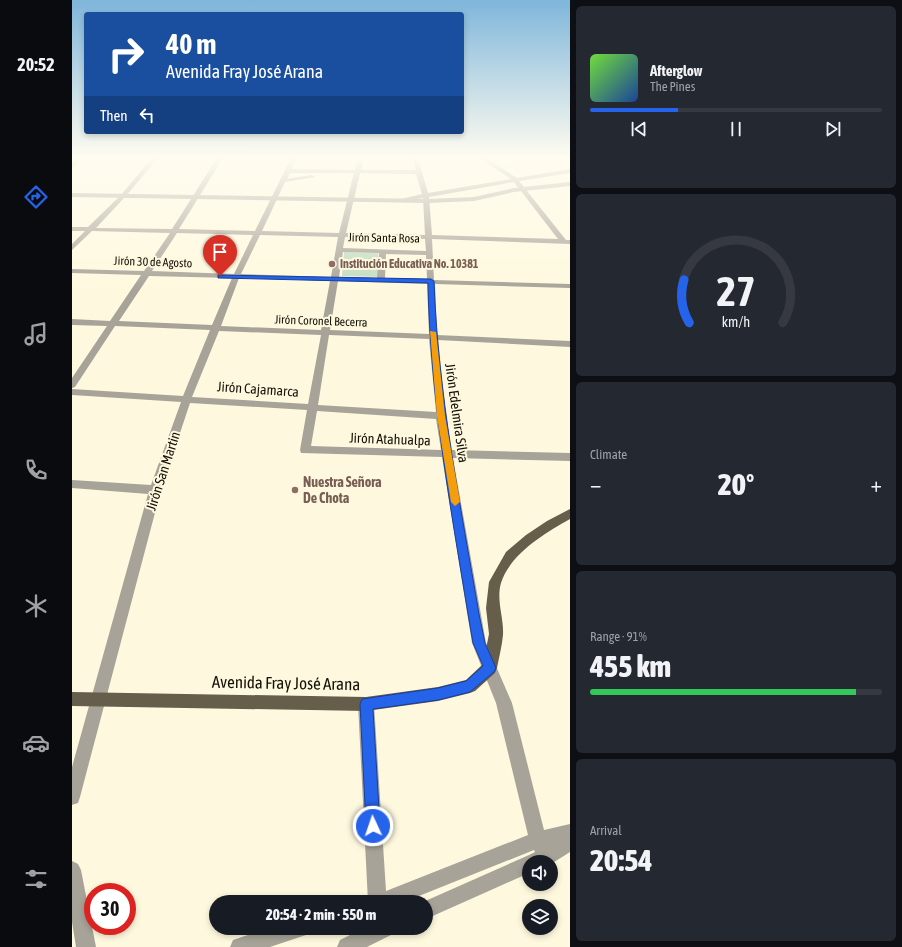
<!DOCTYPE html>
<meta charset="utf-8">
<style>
:root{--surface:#171b24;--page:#242831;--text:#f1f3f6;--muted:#9ea1a6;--line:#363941;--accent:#2563eb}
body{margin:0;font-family:"Asap Condensed",sans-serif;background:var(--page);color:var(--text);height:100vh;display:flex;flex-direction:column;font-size:15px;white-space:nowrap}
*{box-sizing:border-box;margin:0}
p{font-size:13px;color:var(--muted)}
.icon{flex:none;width:22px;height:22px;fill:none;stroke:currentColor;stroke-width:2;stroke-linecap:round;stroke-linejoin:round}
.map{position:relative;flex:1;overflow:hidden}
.drawer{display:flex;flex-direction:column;gap:6px;padding:6px;background:#0d0f14;width:332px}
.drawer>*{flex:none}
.hud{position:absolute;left:12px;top:12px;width:380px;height:122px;border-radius:4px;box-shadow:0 2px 6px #0003;background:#1a4fa0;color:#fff;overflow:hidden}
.controls{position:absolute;left:450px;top:855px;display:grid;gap:8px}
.controls a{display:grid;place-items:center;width:36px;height:36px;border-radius:50%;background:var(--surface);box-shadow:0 2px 6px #0003;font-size:20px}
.speed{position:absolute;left:12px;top:883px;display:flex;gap:8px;font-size:20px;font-weight:700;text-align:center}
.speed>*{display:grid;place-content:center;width:52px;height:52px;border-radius:50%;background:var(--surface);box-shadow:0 2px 6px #0003;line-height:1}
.speed .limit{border:6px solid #d22;background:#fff;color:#111}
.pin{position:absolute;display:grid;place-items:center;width:34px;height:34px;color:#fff;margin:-41px -17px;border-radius:50% 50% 50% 0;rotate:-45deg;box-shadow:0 0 4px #0007}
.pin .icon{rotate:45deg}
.me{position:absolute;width:44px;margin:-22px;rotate:357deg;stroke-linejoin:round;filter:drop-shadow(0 0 3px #0008)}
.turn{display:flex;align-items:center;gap:14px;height:84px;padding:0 16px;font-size:18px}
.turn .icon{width:52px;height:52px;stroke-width:2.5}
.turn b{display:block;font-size:28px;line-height:34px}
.then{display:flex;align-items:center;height:38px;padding:0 16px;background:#0003;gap:8px;font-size:15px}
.big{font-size:30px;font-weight:800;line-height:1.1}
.drawer .card{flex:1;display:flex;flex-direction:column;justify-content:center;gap:6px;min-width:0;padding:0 14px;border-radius:6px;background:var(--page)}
.drawer .dial{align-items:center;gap:0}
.dial svg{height:104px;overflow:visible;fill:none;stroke:var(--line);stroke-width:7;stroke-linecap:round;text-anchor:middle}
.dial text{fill:var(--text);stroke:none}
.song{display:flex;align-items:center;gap:12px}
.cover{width:48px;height:48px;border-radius:6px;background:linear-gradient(135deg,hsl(100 70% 55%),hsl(220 70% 35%))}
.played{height:4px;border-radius:2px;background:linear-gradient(90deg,var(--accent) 30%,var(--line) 30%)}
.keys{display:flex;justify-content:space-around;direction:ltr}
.heat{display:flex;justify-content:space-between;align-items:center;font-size:22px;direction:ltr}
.charge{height:6px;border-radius:3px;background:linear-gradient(90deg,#34c759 91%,var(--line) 0)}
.trip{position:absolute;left:137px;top:895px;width:224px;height:40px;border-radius:20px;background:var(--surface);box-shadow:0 2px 6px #0003;font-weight:800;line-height:40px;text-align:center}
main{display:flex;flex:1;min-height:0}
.dock{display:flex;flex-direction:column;width:72px;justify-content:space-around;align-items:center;background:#090b0e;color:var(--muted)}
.dock .icon{width:28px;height:28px}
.dock .current{color:var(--accent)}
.dock b{font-size:18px;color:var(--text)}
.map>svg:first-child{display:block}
</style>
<main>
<nav class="dock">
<b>20:52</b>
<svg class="icon current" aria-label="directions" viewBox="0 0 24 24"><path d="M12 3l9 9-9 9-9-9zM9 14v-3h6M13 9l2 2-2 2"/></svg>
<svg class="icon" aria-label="music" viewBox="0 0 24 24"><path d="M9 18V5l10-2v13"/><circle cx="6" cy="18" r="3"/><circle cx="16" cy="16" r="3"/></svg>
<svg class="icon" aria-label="phone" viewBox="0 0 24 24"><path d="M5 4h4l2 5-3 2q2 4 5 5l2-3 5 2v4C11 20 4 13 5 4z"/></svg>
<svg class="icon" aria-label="climate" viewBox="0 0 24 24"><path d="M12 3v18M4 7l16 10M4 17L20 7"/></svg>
<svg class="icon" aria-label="car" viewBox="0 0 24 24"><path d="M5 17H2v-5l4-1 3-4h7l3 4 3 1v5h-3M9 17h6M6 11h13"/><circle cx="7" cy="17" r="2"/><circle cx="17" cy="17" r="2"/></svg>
<svg class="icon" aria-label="filters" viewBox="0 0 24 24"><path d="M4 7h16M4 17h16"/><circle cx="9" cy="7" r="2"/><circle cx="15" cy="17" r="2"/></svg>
</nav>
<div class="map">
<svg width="498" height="947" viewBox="0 0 498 947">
<rect width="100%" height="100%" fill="#fef9de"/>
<path fill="#c2dcc0" d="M 272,252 L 306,253 L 307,277 L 270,276 Z"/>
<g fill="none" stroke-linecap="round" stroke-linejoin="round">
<g fill="#a8a398" fill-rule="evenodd">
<path d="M 5,158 L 11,158 L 0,168 L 0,163 Z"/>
<path d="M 80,158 L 86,158 L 53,197 L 24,228 L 100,229 L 145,158 L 151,158 L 107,229 L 183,231 L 219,158 L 225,158 L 219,169 L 283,170 L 286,158 L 292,158 L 289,170 L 344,170 L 340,158 L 346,158 L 356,193 L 439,179 L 407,158 L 414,158 L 445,178 L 498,169 L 498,173 L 447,181 L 494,240 L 498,240 L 498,244 L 360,239 L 362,280 L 498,284 L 498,288 L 363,284 L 365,335 L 498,341 L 498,347 L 366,340 L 374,416 L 380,450 L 498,453 L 498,461 L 381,458 L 414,643 L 440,703 L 472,830 L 498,824 L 498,852 L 479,864 L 479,862 L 457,862 L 457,873 L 354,919 L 354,902 L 351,902 L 457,855 L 463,852 L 462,850 L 332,902 L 296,902 L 286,704 L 289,699 L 294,697 L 299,699 L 302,704 L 314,891 L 456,835 L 424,703 L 400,643 L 370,457 L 229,453 L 228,450 L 235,410 L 118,403 L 89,490 L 8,797 L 6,803 L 0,805 L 0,767 L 76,494 L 0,488 L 0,480 L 79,485 L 109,402 L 0,395 L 0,389 L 111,396 L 138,330 L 43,326 L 3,387 L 0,388 L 0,378 L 35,326 L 0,325 L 0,319 L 38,321 L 69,275 L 0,273 L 0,269 L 72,271 L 98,233 L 20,231 L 0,250 L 0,244 L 13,231 L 0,231 L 0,227 L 16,227 L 49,195 ZM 218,173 L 282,173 L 267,233 L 190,231 L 213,182 L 243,177 L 240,175 L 215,179 ZM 288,173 L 344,174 L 350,194 L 325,200 L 328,202 L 351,198 L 353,235 L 274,233 ZM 442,182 L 486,239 L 360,235 L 357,197 ZM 105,233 L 181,235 L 162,274 L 80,271 ZM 188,235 L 266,237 L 259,277 L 169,274 ZM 273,237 L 353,239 L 354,251 L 271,248 ZM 271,252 L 307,253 L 305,278 L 267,277 ZM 314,254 L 354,255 L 355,279 L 313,278 ZM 77,276 L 160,278 L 140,325 L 47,321 ZM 167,278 L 258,281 L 249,330 L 149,326 ZM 266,281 L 355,284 L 357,334 L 258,330 ZM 147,331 L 249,335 L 236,404 L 120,397 ZM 257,335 L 357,339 L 364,412 L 246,405 ZM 245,411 L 364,419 L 369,450 L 239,446 Z"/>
<path d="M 0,861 L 6,864 L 9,870 L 24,947 L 4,947 L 0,922 Z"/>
<path d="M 197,928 L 236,928 L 234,935 L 198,947 L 158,947 L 161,940 Z"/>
<path d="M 292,928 L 321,928 L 319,935 L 295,947 L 265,947 L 268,940 Z"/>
</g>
<path fill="#a8a398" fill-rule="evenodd" d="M 498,182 L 498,186 L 442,192 L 402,201 L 355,203 L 0,197 L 0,193 L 355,199 L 402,197 L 442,188 Z"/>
<path fill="#675d4b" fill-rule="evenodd" d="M 498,509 L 498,519 C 473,533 438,554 429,583 C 424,600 432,618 431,635 C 430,646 427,657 425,668 L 423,673 L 403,691 L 398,693 L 366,701 L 294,711 L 0,706 L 0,692 L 294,697 L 366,687 L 394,680 L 411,664 L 417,634 L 414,608 L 417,582 L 434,552 L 454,535 L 475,521 Z"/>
</g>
<linearGradient id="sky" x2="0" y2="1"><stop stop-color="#7fb6db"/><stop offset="0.54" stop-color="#fffcf0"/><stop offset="1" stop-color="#fffcf0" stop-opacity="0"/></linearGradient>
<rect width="498" height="291" fill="url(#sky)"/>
<path fill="#2563eb" stroke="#184099" d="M 146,275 L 359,279 L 362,281 C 366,394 388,503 407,614 L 413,643 L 424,668 L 422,672 L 398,692 L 366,700 L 301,709 L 308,826 L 306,831 L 301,833 L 296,831 L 294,826 L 288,704 L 290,699 L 366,688 L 394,681 L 411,666 L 401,643 L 396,614 C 378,504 358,395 356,283 L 148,278 L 146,278 Z"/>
<path fill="#f59e0b" d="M 358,331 L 364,332 L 373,416 L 388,502 L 383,506 L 379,502 L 365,416 Z"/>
<g fill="#8d6e63" stroke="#fef9de" stroke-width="1.5">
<circle cx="260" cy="264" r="4"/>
<circle cx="223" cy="490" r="4"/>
</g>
<g text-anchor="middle" stroke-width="4" stroke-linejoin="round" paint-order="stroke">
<g font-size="12" fill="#141209" stroke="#fef9de">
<text transform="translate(312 238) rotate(1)" y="4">Jirón Santa Rosa</text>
<text transform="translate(81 262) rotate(2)" y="4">Jirón 30 de Agosto</text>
<text transform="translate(249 321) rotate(2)" y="4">Jirón Coronel Becerra</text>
</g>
<g font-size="12" font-weight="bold" fill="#785e54" stroke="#fef9de" text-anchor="start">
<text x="268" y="268">Institución Educativa No. 10381</text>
</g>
<g font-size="14" fill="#141209" stroke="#fef9de">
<text transform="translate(186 389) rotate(4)" y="5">Jirón Cajamarca</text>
<text transform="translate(385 413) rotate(82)" y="5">Jirón Edelmira Silva</text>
<text transform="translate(318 439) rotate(2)" y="5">Jirón Atahualpa</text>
<text transform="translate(91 471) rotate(-72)" y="5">Jirón San Martin</text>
</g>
<g font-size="14" font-weight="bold" fill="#785e54" stroke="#fef9de" text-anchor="start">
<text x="231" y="487">Nuestra Señora<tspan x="231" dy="16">De Chota</tspan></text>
</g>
<g font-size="17" fill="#141209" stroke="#fef9de">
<text transform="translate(214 683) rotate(1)" y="6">Avenida Fray José Arana</text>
</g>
</g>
</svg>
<div class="controls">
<a><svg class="icon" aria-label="sound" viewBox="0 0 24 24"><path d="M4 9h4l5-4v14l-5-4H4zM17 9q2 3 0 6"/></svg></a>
<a><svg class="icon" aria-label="layers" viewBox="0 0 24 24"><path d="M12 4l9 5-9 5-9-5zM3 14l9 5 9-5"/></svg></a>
</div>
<div class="speed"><div class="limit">30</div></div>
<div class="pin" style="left:148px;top:276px;background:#d93025"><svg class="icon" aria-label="arrive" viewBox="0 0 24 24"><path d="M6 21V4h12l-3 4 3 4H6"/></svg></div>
<svg class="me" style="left:301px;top:826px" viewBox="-20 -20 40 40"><circle r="17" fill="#2563eb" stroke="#fff" stroke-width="3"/><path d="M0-11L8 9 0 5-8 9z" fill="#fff"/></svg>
<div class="trip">20:54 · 2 min · 550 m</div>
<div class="hud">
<div class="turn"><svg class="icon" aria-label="right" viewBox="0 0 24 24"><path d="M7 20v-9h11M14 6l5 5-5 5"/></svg><div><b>40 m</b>Avenida Fray José Arana</div></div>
<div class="then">Then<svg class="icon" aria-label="left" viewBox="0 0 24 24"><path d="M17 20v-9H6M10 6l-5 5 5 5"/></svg></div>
</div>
</div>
<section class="drawer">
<div class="card">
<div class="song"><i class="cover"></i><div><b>Afterglow</b><p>The Pines</p></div></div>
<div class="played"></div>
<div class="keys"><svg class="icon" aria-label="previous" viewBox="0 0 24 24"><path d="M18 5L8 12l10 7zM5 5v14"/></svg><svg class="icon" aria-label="pause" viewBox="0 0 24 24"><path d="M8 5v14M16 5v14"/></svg><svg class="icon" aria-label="next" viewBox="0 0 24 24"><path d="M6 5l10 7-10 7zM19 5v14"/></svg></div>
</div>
<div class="card dial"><svg viewBox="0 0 100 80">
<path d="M14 69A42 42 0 1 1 86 69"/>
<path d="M14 69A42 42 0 0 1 10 36" stroke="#2563eb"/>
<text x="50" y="56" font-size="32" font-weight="700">27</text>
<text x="50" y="72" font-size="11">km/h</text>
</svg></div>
<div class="card"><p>Climate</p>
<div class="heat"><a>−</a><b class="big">20°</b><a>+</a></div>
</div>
<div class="card"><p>Range · 91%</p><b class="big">455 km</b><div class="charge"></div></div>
<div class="card"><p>Arrival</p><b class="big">20:54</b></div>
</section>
</main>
